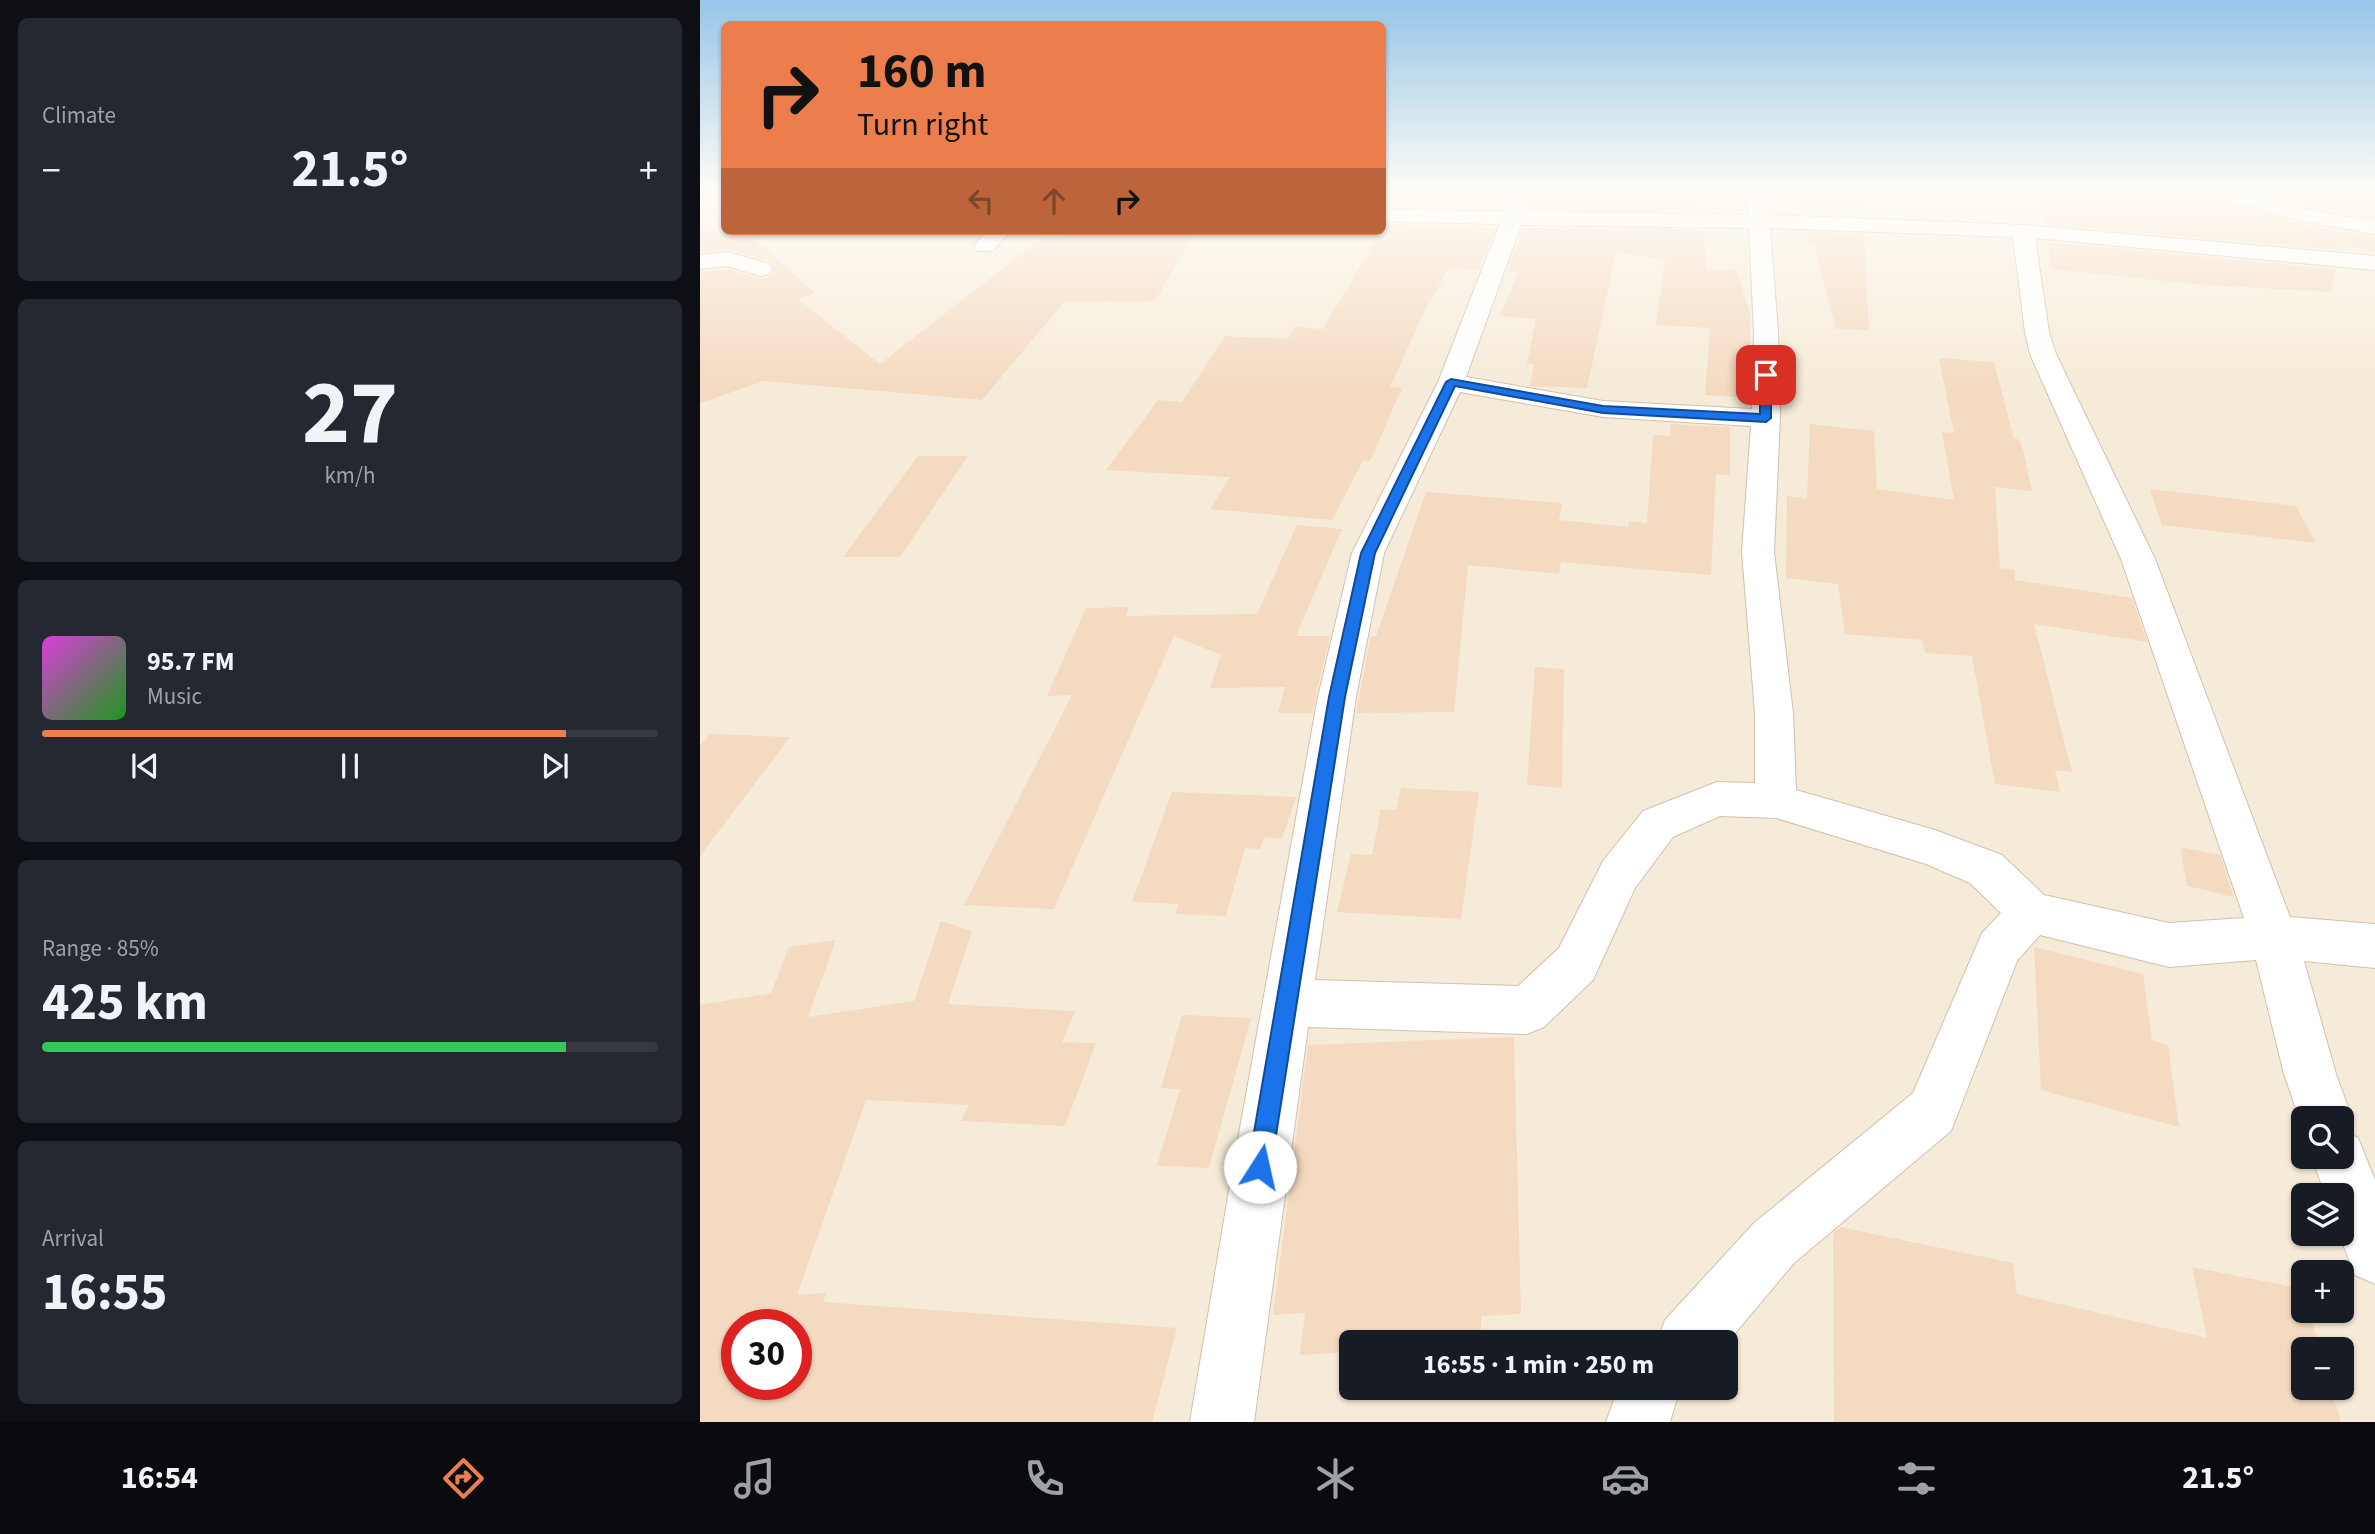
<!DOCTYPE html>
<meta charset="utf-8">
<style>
:root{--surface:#171b24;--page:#242831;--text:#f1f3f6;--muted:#9ea1a6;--line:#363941;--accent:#eb7e4c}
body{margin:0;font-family:"Source Sans 3",sans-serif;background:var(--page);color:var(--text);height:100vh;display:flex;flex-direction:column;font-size:26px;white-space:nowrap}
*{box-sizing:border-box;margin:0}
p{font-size:23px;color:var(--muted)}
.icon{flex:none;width:38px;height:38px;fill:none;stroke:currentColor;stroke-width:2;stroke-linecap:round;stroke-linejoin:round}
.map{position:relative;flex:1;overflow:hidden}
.details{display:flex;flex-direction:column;gap:18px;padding:18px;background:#0d0f14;width:700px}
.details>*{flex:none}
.hud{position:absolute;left:21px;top:21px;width:665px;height:214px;border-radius:10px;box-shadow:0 2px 5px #0004;background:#eb7e4c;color:#111;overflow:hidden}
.tools{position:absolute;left:1591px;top:1106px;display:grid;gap:14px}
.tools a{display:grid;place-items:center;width:63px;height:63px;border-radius:10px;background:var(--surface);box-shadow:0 2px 5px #0004;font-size:35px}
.speed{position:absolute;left:21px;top:1309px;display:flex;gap:14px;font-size:35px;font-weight:700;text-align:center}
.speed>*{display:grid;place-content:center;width:91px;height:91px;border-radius:50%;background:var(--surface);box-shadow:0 2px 5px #0004;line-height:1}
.speed .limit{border:10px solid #d22;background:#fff;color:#111}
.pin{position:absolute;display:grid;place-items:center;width:60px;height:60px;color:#fff;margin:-30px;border-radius:14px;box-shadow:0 4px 10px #0006}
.me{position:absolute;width:77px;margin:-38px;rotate:10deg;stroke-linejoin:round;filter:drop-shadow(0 0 5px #0008)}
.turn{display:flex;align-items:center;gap:24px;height:147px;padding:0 21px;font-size:32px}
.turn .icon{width:91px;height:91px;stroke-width:2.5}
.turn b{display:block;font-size:49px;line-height:60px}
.lanes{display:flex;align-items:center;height:66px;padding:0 21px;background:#0003;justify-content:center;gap:35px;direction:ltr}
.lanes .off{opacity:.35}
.big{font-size:52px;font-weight:700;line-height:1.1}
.details .widget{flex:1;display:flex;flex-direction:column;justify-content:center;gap:10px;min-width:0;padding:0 24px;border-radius:10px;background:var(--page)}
.details .dial{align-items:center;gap:0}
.dial b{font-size:91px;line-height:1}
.song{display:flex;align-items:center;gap:21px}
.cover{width:84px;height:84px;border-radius:10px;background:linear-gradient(135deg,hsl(300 70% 55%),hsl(120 70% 35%))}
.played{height:7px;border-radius:4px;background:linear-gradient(90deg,var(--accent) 85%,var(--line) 85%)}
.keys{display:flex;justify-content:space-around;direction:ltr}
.heat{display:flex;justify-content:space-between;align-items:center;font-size:38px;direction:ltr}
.charge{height:10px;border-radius:5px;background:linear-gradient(90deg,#34c759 85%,var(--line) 0)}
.trip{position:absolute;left:639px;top:1330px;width:399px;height:70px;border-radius:10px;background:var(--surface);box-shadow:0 2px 5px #0004;font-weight:700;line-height:70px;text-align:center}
.dock{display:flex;height:112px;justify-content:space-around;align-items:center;background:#090b0e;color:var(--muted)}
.dock .icon{width:49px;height:49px}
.dock .current{color:var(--accent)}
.dock b{font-size:32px;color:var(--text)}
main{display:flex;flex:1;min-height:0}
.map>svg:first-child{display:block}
</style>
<main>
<section class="details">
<div class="widget"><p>Climate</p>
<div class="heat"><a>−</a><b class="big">21.5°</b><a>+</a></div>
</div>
<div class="widget dial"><b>27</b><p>km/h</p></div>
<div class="widget">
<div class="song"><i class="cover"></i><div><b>95.7 FM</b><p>Music</p></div></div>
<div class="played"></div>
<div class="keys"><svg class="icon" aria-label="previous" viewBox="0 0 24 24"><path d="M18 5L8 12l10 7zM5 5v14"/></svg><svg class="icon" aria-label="pause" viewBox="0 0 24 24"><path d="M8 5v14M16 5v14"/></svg><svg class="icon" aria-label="next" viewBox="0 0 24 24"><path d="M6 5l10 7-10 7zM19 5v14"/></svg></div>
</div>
<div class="widget"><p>Range · 85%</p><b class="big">425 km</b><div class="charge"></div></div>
<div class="widget"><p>Arrival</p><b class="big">16:55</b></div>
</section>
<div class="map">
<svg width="1675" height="1422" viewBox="0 0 1675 1422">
<rect width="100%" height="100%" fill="#fdf8eb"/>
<path fill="#f6ebd8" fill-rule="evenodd" d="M 0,189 L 24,189 L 24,231 L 682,231 L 683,189 L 1675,189 L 1675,1422 L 0,1422 ZM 1603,1118 L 1642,1118 L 1642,1157 L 1603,1157 ZM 1603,1195 L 1642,1195 L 1642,1234 L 1603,1234 ZM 1603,1272 L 1642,1272 L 1642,1311 L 1603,1311 ZM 37,1325 L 96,1325 L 96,1384 L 37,1384 ZM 651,1342 L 1026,1342 L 1026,1388 L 651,1388 ZM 1603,1349 L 1642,1349 L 1642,1388 L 1603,1388 Z"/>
<g fill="#f4dac1" fill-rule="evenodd">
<path d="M 843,189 L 994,189 L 995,202 L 1001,202 L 1002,212 L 829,209 Z"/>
<path d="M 1120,189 L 1162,189 L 1163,216 L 1104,214 L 1102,197 L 1121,197 Z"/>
<path d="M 1340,189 L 1488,189 L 1501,196 L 1606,225 L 1675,236 L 1675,252 L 1639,245 L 1638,250 L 1345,224 Z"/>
<path d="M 1607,189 L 1675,189 L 1675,219 L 1605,206 Z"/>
<path d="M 682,224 L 796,228 L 779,270 L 750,267 L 726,308 L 690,387 L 702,388 L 670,461 L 663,461 L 632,520 L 510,509 L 530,477 L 406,470 L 458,400 L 482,402 L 525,336 L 588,339 L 595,327 L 623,329 L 677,238 L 682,238 Z"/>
<path d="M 823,228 L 1003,230 L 1007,270 L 1036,269 L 1050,313 L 1050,398 L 1005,395 L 1010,328 L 956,325 L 965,260 L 916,252 L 887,388 L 830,386 L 834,364 L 827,364 L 836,319 L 800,316 L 818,272 L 807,272 Z"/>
<path d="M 0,231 L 45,231 L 115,293 L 98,299 L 180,364 L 341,239 L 362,239 L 371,231 L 496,231 L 455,301 L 364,302 L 282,400 L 64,381 L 0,403 L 0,272 L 27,269 L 62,279 L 70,277 L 74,270 L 70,261 L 29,249 L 0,252 Z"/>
<path d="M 1107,232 L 1164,234 L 1169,330 L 1136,329 L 1114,246 L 1108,245 Z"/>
<path d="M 1348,242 L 1635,269 L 1631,292 L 1493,284 L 1351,269 Z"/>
<path d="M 1239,358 L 1294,362 L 1314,439 L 1318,439 L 1323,449 L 1332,491 L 1295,487 L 1300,568 L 1315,570 L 1315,580 L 1432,598 L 1447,642 L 1334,624 L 1372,772 L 1355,770 L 1360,792 L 1295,784 L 1272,656 L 1225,653 L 1222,640 L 1145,634 L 1138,584 L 1086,578 L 1087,496 L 1107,499 L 1110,424 L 1174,431 L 1177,489 L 1254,500 L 1242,432 L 1254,433 Z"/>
<path d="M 971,424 L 1030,427 L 1030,475 L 1016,474 L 1011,575 L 861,562 L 859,574 L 768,565 L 754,712 L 656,713 L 671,636 L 676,636 L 726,492 L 862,503 L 859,520 L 928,527 L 929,521 L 947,523 L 953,435 L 970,436 Z"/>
<path d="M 218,456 L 268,456 L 200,557 L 143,557 Z"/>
<path d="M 1450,489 L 1596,506 L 1616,543 L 1462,525 Z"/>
<path d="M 597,525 L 642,529 L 596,636 L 630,636 L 612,713 L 578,713 L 585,687 L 510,688 L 521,655 L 474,636 L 354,909 L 264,905 L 372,695 L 347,696 L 386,608 L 429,607 L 426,616 L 557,614 Z"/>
<path d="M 835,667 L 864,669 L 862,788 L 827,785 Z"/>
<path d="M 10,734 L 90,737 L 0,856 L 0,746 Z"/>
<path d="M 701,788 L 779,792 L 761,919 L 637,912 L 651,854 L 672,855 L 681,809 L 696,810 Z"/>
<path d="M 472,792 L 596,797 L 582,839 L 564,837 L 560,849 L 545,848 L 526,916 L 475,914 L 479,904 L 432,902 Z"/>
<path d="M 1480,847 L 1520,855 L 1534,897 L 1487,886 Z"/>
<path d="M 241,921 L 272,931 L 248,1004 L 375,1011 L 362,1042 L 396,1043 L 365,1126 L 261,1121 L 269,1105 L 166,1100 L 97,1295 L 126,1293 L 123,1302 L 477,1328 L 452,1422 L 0,1422 L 0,1005 L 71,993 L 89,947 L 136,940 L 108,1017 L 214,1001 ZM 37,1325 L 96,1325 L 96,1384 L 37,1384 Z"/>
<path d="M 1334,947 L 1443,974 L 1452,1040 L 1468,1045 L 1479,1127 L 1341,1090 Z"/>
<path d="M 482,1015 L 551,1018 L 509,1168 L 457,1166 L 480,1089 L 461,1088 Z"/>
<path d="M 814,1037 L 821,1314 L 781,1316 L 781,1338 L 728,1342 L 651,1342 L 651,1352 L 600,1355 L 605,1313 L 573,1315 L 608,1045 Z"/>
<path d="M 1140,1227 L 1313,1263 L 1317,1294 L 1507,1338 L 1492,1267 L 1603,1289 L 1603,1311 L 1609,1311 L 1620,1349 L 1603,1349 L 1603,1388 L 1631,1388 L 1641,1422 L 1134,1422 L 1133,1234 Z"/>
</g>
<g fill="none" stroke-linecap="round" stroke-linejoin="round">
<g stroke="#d1c1ae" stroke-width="2">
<g id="street">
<path d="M 814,189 L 834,189 L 825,212 L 1048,215 L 1048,189 L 1068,189 L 1069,215 L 1323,225 L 1675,256 L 1675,270 L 1335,238 L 1349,332 L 1356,354 L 1455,559 L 1590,917 L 1675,924 L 1675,968 L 1604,961 L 1636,1074 L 1652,1118 L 1646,1132 L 1658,1138 L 1675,1180 L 1675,1284 L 1655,1275 L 1639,1234 L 1642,1234 L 1642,1195 L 1625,1195 L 1612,1157 L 1642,1157 L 1642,1118 L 1603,1118 L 1603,1129 L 1584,1074 L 1556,960 L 1469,967 L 1340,935 L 1317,961 L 1251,1131 L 1094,1263 L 1026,1344 L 957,1342 L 965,1320 L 1054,1223 L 1213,1093 L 1282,933 L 1301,913 L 1270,883 L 1226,864 L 1076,818 L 1020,816 L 973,837 L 935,888 L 893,980 L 844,1027 L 827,1034 L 608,1027 L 554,1422 L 490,1422 L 533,1167 L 618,697 L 652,553 L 738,382 L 800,224 L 682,221 L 682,209 L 805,212 ZM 821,225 L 1049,228 L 1054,332 L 1052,409 L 903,401 L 766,377 ZM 1070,228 L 1313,237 L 1325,332 L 1330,354 L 1421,559 L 1544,918 L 1469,923 L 1344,895 L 1302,855 L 1235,830 L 1096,790 L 1093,713 L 1074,552 L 1080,418 L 1078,332 ZM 760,392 L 903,417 L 1051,426 L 1042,552 L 1055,713 L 1055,783 L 1017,782 L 943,811 L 903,861 L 859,948 L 818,986 L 615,980 L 656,697 L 684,553 Z"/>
<path d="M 1499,189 L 1532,189 L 1609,210 L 1675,222 L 1675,234 L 1607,222 L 1502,193 Z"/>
<path d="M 287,231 L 310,231 L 293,251 L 277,251 L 274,246 Z"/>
<path d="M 28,252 L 69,264 L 72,269 L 69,274 L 61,276 L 27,266 L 0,269 L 0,255 Z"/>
<path d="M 918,1388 L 980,1388 L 970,1422 L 906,1422 Z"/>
</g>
</g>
<use href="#street" fill="#fff" fill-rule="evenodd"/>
</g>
<linearGradient id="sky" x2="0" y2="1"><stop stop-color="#97c5e8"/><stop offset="0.49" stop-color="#fefcf6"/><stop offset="1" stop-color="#fefcf6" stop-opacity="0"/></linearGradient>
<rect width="1675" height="388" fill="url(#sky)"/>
<path fill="#1a73e8" stroke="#114b97" stroke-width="2" d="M 1066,372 L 1071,375 L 1071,418 L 1066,422 L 903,413 L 755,386 L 675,553 L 645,697 L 571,1167 L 568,1175 L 560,1179 L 552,1175 L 548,1167 L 629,697 L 661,553 L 746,382 L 751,379 L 903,406 L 1060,414 L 1060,375 Z"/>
</svg>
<div class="tools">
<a><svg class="icon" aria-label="search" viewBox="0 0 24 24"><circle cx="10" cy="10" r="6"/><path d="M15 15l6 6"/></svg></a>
<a><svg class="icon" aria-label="layers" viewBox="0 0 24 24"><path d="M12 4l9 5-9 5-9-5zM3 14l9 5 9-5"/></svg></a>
<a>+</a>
<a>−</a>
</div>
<div class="speed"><div class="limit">30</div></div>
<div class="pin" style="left:1066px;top:375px;background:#d93025"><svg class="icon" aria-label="arrive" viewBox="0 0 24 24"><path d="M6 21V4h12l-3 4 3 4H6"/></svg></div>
<svg class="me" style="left:560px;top:1167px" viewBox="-20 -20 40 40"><circle r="19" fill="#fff"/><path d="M0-13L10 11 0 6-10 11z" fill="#1a73e8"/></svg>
<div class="trip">16:55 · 1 min · 250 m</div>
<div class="hud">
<div class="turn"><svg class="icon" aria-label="right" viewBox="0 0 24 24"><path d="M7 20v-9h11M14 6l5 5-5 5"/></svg><div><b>160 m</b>Turn right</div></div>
<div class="lanes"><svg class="icon off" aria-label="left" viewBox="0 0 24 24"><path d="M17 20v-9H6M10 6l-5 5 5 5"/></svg><svg class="icon off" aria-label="ahead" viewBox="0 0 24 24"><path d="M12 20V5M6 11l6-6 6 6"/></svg><svg class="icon" aria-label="right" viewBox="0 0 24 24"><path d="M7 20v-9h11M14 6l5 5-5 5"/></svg></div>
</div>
</div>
</main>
<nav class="dock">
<b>16:54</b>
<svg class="icon current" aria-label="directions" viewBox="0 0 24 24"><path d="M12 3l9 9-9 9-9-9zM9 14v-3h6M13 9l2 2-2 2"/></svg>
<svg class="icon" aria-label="music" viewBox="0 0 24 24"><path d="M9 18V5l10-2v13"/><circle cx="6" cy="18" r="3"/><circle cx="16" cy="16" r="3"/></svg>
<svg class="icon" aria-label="phone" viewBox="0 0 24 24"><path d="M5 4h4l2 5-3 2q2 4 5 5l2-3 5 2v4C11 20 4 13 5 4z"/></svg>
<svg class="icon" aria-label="climate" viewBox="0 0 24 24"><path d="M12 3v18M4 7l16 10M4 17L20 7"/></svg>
<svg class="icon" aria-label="car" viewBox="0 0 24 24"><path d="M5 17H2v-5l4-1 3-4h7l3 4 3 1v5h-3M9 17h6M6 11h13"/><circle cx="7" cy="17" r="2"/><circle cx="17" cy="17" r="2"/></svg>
<svg class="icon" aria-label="filters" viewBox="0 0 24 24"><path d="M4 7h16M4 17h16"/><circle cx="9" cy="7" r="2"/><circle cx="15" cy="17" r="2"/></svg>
<b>21.5°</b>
</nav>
